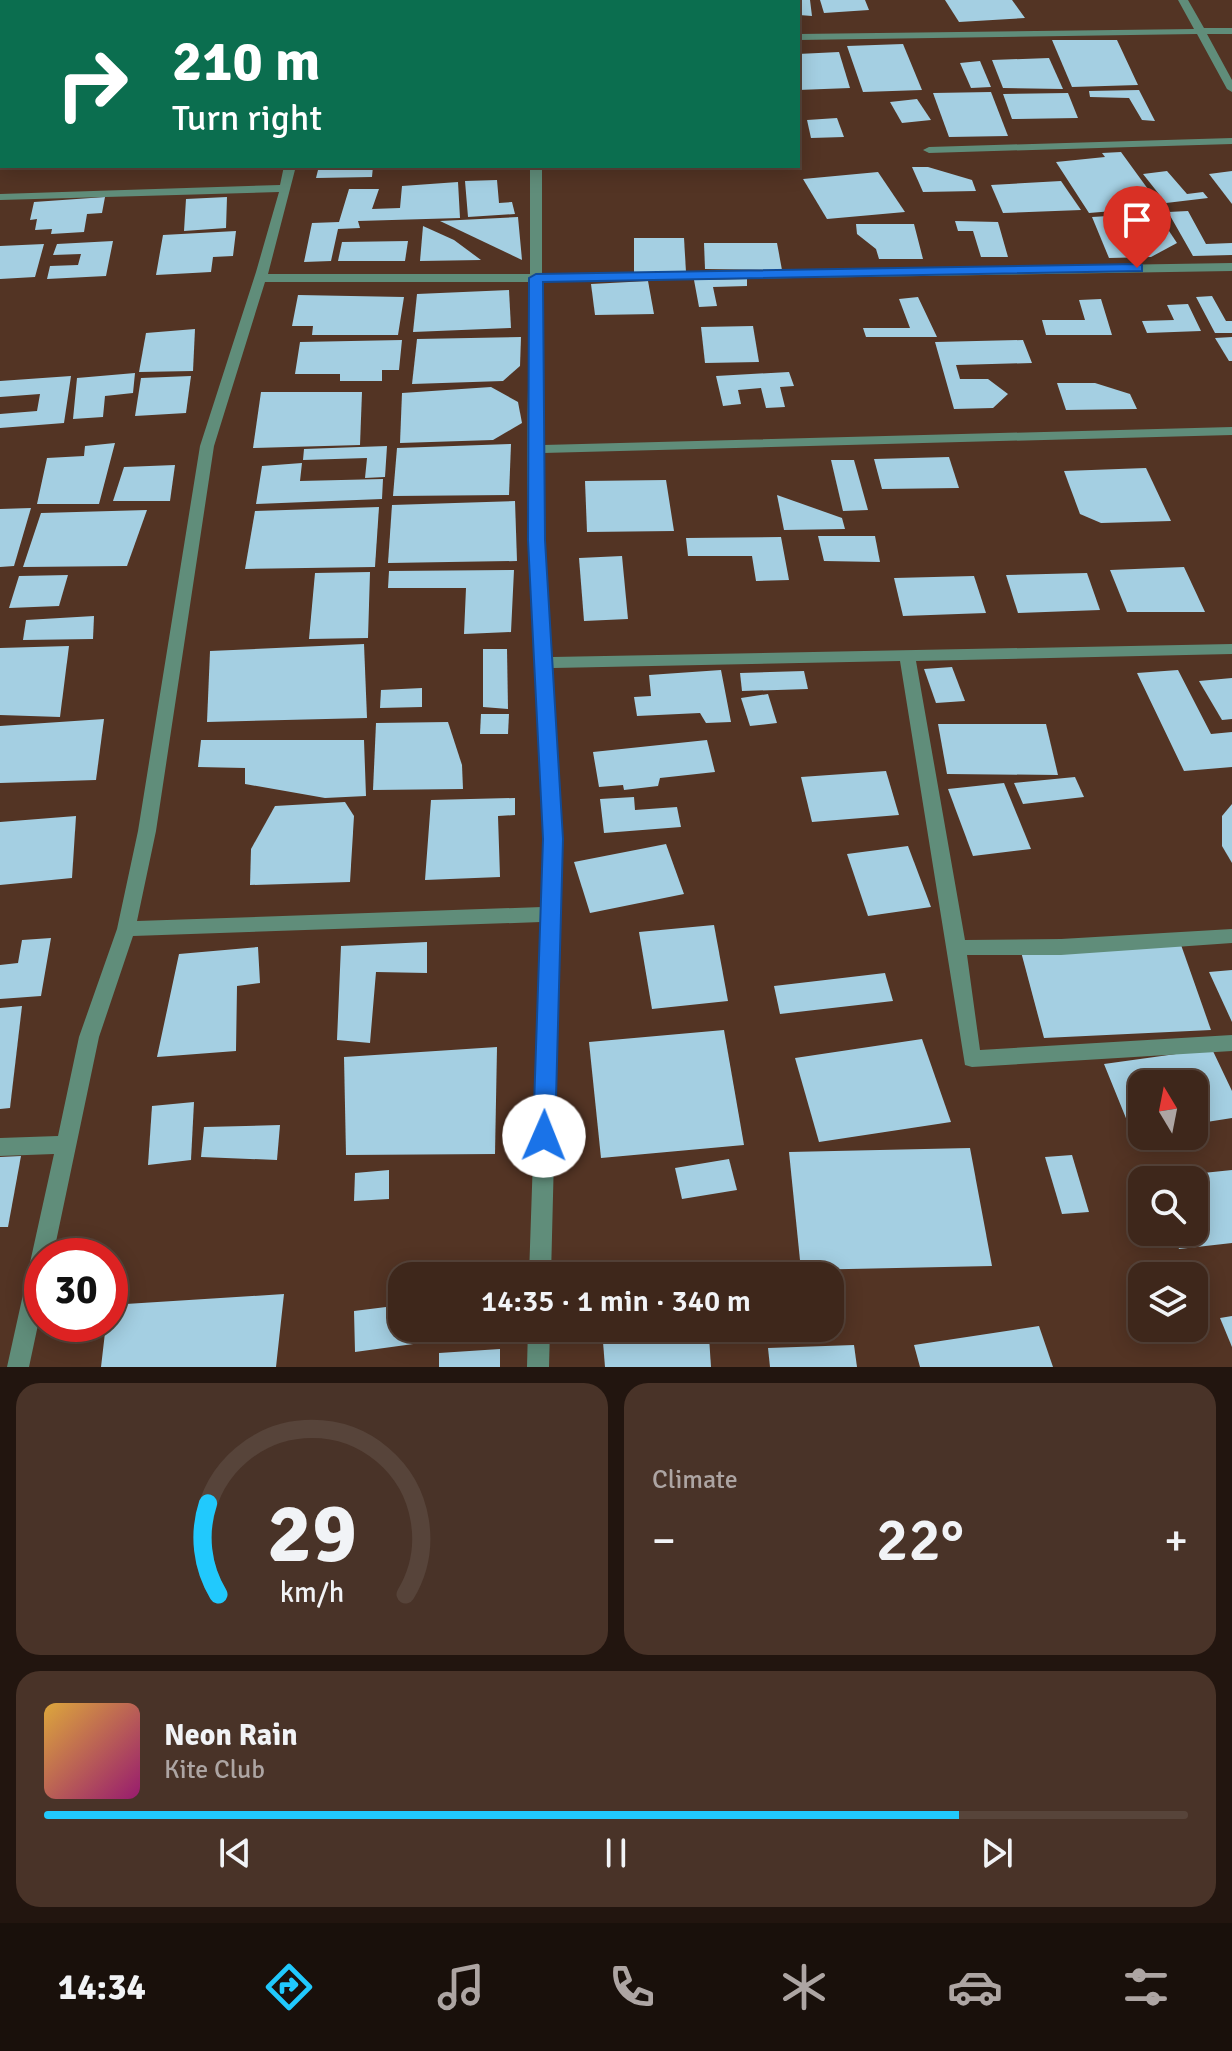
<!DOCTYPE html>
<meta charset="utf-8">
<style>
:root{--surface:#3e271b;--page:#493328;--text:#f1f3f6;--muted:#ada5a3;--line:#57443a;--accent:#21c9fd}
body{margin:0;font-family:Signika,sans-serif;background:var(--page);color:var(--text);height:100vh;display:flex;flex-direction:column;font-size:30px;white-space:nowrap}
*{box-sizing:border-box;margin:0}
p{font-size:26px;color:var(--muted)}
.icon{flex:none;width:44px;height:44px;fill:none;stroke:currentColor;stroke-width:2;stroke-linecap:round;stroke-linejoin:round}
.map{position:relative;height:1367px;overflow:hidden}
.details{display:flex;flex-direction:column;gap:16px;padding:16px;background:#22150f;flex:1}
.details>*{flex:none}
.banner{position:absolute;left:0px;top:0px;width:800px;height:168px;box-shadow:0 4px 20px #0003,0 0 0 2px var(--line);background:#0b6e4f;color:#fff;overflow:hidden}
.needle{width:52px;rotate:350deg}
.fabs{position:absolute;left:1128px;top:1070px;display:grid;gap:16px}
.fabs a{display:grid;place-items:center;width:80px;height:80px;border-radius:16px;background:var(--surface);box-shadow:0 4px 20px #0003,0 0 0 2px var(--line);font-size:40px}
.speed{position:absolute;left:24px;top:1238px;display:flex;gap:16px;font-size:40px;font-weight:700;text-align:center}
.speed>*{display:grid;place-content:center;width:104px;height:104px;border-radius:50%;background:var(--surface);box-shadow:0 4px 20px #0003,0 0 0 2px var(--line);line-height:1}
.speed .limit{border:12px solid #d22;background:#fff;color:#111}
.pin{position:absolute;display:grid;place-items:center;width:68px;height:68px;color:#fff;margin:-82px -34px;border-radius:50% 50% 50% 0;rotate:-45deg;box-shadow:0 0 8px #0007}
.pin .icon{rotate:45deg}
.me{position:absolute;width:88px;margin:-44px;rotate:1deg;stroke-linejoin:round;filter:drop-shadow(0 0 6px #0008)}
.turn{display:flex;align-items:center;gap:28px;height:168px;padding:0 40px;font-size:36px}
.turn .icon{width:104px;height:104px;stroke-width:2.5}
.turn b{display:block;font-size:56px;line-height:68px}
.big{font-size:60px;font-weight:600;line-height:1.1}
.details .card{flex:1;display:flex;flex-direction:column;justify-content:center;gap:12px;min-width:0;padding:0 28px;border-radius:24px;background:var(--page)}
.details .dial{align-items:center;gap:0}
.dial svg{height:208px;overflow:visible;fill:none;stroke:var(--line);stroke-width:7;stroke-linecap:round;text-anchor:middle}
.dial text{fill:var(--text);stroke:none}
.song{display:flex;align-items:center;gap:24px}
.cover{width:96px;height:96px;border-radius:12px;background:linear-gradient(135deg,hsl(40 70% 55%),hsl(320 70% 35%))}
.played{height:8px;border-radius:4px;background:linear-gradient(90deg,var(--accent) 80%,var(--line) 80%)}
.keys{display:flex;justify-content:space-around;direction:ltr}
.heat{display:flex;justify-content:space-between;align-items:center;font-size:44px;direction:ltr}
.details .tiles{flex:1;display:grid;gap:16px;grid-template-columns:1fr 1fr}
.card:last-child{grid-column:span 2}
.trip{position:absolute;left:388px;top:1262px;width:456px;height:80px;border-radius:24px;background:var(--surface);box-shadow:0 4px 20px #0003,0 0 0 2px var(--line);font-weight:600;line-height:80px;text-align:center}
.menu{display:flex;height:128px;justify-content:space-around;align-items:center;background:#19100b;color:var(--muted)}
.menu .icon{width:56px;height:56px}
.menu .active{color:var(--accent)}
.menu b{font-size:36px;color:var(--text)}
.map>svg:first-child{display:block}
</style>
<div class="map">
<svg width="1232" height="1367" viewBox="0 0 1232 1367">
<rect width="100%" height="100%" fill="#533424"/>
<g fill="#a4cfe2">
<path d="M 798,0 L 810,0 L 812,16 L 799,15 Z"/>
<path d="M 820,0 L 865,0 L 869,10 L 824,13 Z"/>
<path d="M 945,0 L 1012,0 L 1025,18 L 959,22 Z"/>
<path d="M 1052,40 L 1117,40 L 1138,85 L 1072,87 Z"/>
<path d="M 903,44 L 922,90 L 863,92 L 847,46 Z"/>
<path d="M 839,52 L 850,88 L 798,90 L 798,54 Z"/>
<path d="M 1049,58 L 1063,89 L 1003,88 L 992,60 Z"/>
<path d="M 980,61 L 991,87 L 971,88 L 960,63 Z"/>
<path d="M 1139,90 L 1155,121 L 1142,120 L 1129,98 L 1090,97 L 1089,91 Z"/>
<path d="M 991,92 L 1008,136 L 949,137 L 933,93 Z"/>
<path d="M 1068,93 L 1078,118 L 1012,119 L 1003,94 Z"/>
<path d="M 917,99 L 931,120 L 902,123 L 890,102 Z"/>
<path d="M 837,118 L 844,137 L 811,138 L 807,120 Z"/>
<path d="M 1121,152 L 1161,207 L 1089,213 L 1056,162 L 1105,157 L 1102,153 Z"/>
<path d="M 319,166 L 373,166 L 372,177 L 316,178 Z"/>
<path d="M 912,167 L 928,167 L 972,180 L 976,191 L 923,192 Z"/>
<path d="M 1167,171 L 1187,194 L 1203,192 L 1208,198 L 1166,203 L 1143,174 Z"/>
<path d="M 1232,171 L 1232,204 L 1209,174 Z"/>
<path d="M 878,172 L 905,212 L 827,219 L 803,179 Z"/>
<path d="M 497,180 L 499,203 L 512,202 L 515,214 L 468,217 L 465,181 Z"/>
<path d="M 1061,181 L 1081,210 L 1003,213 L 991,185 Z"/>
<path d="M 458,182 L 460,218 L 358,221 L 360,228 L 338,229 L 331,261 L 304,262 L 312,223 L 339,222 L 349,189 L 379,189 L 372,209 L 400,208 L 402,186 Z"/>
<path d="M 105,197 L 102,213 L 87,214 L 84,232 L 51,234 L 52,229 L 35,230 L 37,219 L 30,220 L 34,202 Z"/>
<path d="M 227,197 L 226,228 L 184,231 L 186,199 Z"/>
<path d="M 1188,211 L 1206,244 L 1232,243 L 1232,255 L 1193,256 L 1168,212 Z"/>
<path d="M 1157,213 L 1177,243 L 1151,257 L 1109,258 L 1092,217 Z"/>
<path d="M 518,217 L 522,260 L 440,221 Z"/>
<path d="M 955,221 L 998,222 L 1008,257 L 981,257 L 973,231 L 958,231 Z"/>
<path d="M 856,224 L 914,224 L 923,259 L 879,259 L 876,249 L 857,234 Z"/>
<path d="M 423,226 L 454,240 L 481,260 L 420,261 Z"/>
<path d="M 236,231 L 233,256 L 213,257 L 211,272 L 156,275 L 163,235 Z"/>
<path d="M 634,238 L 684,238 L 686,272 L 634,272 Z"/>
<path d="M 113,241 L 106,276 L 47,279 L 50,266 L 78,265 L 81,254 L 53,255 L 57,244 Z"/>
<path d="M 408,241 L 405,261 L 338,261 L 342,242 Z"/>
<path d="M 704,243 L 777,243 L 782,270 L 705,269 Z"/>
<path d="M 44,244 L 35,277 L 0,279 L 0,246 Z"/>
<path d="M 747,279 L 747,286 L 713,287 L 717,306 L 699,307 L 694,280 Z"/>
<path d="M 648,281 L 654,314 L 595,315 L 591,284 Z"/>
<path d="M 509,290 L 511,328 L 413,332 L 417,294 Z"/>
<path d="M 298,295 L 404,297 L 398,335 L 312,335 L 313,326 L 292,326 Z"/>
<path d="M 1212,296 L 1226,321 L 1232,321 L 1232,333 L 1215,333 L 1196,297 Z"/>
<path d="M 918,297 L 937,337 L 866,337 L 863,328 L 910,328 L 899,299 Z"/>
<path d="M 1101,299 L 1112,335 L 1046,335 L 1042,320 L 1085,320 L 1079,300 Z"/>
<path d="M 1188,304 L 1201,331 L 1147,333 L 1142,321 L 1174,320 L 1167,305 Z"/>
<path d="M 753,326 L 759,362 L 705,363 L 701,327 Z"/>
<path d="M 195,329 L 193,371 L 139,372 L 146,333 Z"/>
<path d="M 521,337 L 520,366 L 503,381 L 412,384 L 417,339 Z"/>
<path d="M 1232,337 L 1232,361 L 1229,361 L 1215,338 Z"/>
<path d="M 402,340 L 399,370 L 382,370 L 382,381 L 340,381 L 340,374 L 295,374 L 300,342 Z"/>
<path d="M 1023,340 L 1032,363 L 956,365 L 960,379 L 988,379 L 1008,394 L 993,408 L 954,409 L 935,342 Z"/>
<path d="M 789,372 L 794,386 L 780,387 L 785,407 L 766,408 L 761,388 L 738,390 L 741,404 L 723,406 L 716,376 Z"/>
<path d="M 135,373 L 133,393 L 105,396 L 103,417 L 73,419 L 77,378 Z"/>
<path d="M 71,376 L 64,423 L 0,428 L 0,414 L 37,411 L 40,394 L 0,397 L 0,381 Z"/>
<path d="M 191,376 L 186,413 L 135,416 L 141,378 Z"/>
<path d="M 1057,383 L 1095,383 L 1130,394 L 1137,409 L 1066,410 Z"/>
<path d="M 491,387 L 518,402 L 522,423 L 493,440 L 400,443 L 402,393 Z"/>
<path d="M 261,392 L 362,392 L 360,445 L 253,448 Z"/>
<path d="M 115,443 L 99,504 L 37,504 L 47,458 L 84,456 L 85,446 Z"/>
<path d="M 511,444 L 509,495 L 393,496 L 397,448 Z"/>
<path d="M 387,446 L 385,477 L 365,478 L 367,458 L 303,460 L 304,449 Z"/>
<path d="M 949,457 L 959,488 L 882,489 L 874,459 Z"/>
<path d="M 831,460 L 854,460 L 868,510 L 843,511 Z"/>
<path d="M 302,463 L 300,481 L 383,479 L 382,499 L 256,504 L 262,466 Z"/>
<path d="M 175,465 L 170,501 L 113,501 L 124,467 Z"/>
<path d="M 1146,468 L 1171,521 L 1101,523 L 1080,514 L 1064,471 Z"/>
<path d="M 666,480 L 674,531 L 587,532 L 585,481 Z"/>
<path d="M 777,495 L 842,518 L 845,529 L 784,530 Z"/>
<path d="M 515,501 L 517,561 L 388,563 L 392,505 Z"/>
<path d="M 379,507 L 375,567 L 245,569 L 255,511 Z"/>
<path d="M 31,508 L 14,566 L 0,567 L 0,509 Z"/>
<path d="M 147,510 L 127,566 L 23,567 L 41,513 Z"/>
<path d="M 818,536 L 875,536 L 880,562 L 824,561 Z"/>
<path d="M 781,537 L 789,580 L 756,581 L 752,556 L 688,556 L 686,538 Z"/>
<path d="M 622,556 L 628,619 L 584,621 L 579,558 Z"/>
<path d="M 1184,567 L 1205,612 L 1127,612 L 1110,570 Z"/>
<path d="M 514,570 L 511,632 L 464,634 L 466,588 L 388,588 L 389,571 Z"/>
<path d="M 370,572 L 368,638 L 309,639 L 315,573 Z"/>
<path d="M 1087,573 L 1100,610 L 1018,613 L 1006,575 Z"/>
<path d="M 68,575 L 59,606 L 9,608 L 19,576 Z"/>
<path d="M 974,576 L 986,613 L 903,616 L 894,578 Z"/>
<path d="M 94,616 L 93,639 L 23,640 L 26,620 Z"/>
<path d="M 364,644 L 367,718 L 207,722 L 210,651 Z"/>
<path d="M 69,646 L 60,717 L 0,715 L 0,648 Z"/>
<path d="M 483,649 L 507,649 L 508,709 L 483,707 Z"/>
<path d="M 952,667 L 965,701 L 936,703 L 924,669 Z"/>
<path d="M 721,670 L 731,722 L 706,723 L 700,713 L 637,716 L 634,697 L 651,696 L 649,675 Z"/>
<path d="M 1178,670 L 1211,734 L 1232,732 L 1232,767 L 1184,771 L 1137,673 Z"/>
<path d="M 804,671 L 808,689 L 742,691 L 740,673 Z"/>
<path d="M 1232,678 L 1232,719 L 1222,720 L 1199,681 Z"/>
<path d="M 422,688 L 422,707 L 380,708 L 381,690 Z"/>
<path d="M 768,694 L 777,723 L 750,726 L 741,698 Z"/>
<path d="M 481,714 L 509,714 L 508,734 L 480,734 Z"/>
<path d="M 104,719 L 96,780 L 0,783 L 0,726 Z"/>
<path d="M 448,722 L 462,765 L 463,789 L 373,790 L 376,723 Z"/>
<path d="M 938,724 L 1046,724 L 1058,775 L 947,774 Z"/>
<path d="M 201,740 L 364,740 L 366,796 L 325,798 L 245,784 L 245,768 L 198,767 Z"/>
<path d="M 707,740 L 715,772 L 660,778 L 658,786 L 624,790 L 623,785 L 599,787 L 593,752 Z"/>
<path d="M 886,771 L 899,815 L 812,822 L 801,777 Z"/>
<path d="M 1075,777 L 1084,797 L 1023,804 L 1014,783 Z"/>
<path d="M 1004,783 L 1031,849 L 973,856 L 948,789 Z"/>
<path d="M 634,797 L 635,810 L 677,807 L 681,827 L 604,833 L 600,799 Z"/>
<path d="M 515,798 L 515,815 L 498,816 L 500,877 L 425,880 L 431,800 Z"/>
<path d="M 345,802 L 354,816 L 350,882 L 250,885 L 251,849 L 275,806 Z"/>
<path d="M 1232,804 L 1232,863 L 1222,846 L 1222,816 Z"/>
<path d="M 76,816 L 72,878 L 0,885 L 0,822 Z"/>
<path d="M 666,844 L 684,894 L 590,913 L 574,862 Z"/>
<path d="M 908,846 L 931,907 L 868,916 L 847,854 Z"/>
<path d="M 714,925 L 728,1001 L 652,1009 L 639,932 Z"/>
<path d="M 51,938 L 41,996 L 0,999 L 0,965 L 18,963 L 22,940 Z"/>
<path d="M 427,942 L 427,973 L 376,972 L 370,1043 L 337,1040 L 341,946 Z"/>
<path d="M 1180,942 L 1211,1030 L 1044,1038 L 1020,948 Z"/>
<path d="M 258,947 L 260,983 L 237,986 L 236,1051 L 157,1057 L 179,954 Z"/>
<path d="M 1232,970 L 1232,1022 L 1209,972 Z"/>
<path d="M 885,973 L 893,1001 L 780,1014 L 774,986 Z"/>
<path d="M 22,1006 L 10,1108 L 0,1109 L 0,1008 Z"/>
<path d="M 724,1030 L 744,1145 L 601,1158 L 589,1042 Z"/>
<path d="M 922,1039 L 951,1122 L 819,1142 L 795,1058 Z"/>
<path d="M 497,1047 L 495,1154 L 346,1155 L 344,1057 Z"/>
<path d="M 1212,1049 L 1232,1091 L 1232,1118 L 1194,1124 L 1194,1084 L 1142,1084 L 1142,1131 L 1132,1133 L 1104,1064 Z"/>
<path d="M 194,1102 L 191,1160 L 148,1165 L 152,1106 Z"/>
<path d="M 280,1125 L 277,1160 L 201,1157 L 204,1127 Z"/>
<path d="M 970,1148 L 992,1266 L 801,1270 L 789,1152 Z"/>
<path d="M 1072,1155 L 1089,1212 L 1062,1214 L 1045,1157 Z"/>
<path d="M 21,1156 L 8,1227 L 0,1227 L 0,1157 Z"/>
<path d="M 729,1159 L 737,1190 L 682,1199 L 675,1168 Z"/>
<path d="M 389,1170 L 389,1199 L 354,1201 L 355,1173 Z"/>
<path d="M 1232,1170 L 1232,1243 L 1179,1249 L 1173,1232 L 1194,1232 L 1194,1180 L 1155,1178 Z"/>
<path d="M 284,1294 L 276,1367 L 101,1367 L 106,1324 L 110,1324 L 110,1305 Z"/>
<path d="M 402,1305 L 402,1328 L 501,1328 L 501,1332 L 355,1352 L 354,1311 Z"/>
<path d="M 1232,1316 L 1232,1347 L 1220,1318 Z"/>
<path d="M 1039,1326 L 1053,1367 L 920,1367 L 914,1345 Z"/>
<path d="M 709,1337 L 711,1367 L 605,1367 L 603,1342 Z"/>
<path d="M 854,1345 L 857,1367 L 770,1367 L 768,1348 Z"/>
<path d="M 500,1349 L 500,1367 L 439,1367 L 439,1353 Z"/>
</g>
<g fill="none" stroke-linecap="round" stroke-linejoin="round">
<g fill="#608d7a" fill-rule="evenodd">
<path d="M 72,0 L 82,0 L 71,2 Z"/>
<path d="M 318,0 L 328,0 L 317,2 Z"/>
<path d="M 1178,0 L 1188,0 L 1204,28 L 1232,28 L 1232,34 L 1207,34 L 1232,80 L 1232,92 L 1227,89 L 1197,34 L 798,40 L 798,34 L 1194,29 Z"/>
<path d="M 1232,138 L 1232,144 L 929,153 L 923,150 L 929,147 Z"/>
<path d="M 284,166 L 296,166 L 268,274 L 530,274 L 530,166 L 542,166 L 542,274 L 1232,263 L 1232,271 L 542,282 L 543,445 L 1232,427 L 1232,435 L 543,453 L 543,540 L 552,657 L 1232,644 L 1232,654 L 916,661 L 965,940 L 1061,939 L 1232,929 L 1232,943 L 1061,955 L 967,955 L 980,1050 L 1232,1035 L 1232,1051 L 972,1067 L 965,1065 L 900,661 L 553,668 L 562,839 L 551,1276 L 529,1276 L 541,922 L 133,936 L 99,1037 L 53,1256 L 42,1256 L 42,1306 L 29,1367 L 7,1367 L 54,1154 L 0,1156 L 0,1138 L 58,1136 L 79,1037 L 117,929 L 138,831 L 200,446 L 256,272 L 279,192 L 0,200 L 0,194 L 280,185 ZM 265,282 L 530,282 C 529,368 525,456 529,543 C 535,665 546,785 542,907 L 137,921 L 156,831 L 214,446 Z"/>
<path d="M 528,1328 L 550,1328 L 549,1367 L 527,1367 Z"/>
</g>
</g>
<path fill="#1a73e8" stroke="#114b97" stroke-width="2" d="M 1137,264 L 1142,265 L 1142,271 L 543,282 L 545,540 L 563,839 L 555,1136 L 552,1143 L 544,1146 L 536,1143 L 533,1136 L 543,839 L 528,540 L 529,278 L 536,274 Z"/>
</svg>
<div class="fabs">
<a><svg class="needle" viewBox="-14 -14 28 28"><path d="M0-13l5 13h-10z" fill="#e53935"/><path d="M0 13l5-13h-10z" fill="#ada5a3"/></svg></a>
<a><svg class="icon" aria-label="search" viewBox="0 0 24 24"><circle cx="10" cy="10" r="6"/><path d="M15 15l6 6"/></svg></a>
<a><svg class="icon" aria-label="layers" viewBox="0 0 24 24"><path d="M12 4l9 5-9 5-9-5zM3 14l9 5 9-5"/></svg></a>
</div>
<div class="speed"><div class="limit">30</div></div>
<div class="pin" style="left:1137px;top:268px;background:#d93025"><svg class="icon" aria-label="arrive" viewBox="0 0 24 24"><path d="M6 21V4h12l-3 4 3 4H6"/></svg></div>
<svg class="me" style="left:544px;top:1136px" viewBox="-20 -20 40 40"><circle r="19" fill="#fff"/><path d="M0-13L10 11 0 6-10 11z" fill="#1a73e8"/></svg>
<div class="trip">14:35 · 1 min · 340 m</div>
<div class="banner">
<div class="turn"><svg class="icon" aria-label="right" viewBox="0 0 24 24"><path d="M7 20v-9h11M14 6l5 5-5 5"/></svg><div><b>210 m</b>Turn right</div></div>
</div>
</div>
<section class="details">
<div class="tiles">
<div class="card dial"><svg viewBox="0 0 100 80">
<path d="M14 69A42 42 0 1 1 86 69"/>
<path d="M14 69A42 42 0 0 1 10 34" stroke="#21c9fd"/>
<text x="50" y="56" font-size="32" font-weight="700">29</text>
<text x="50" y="72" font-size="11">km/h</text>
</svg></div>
<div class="card"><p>Climate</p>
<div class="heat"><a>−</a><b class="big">22°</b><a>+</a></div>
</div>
<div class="card">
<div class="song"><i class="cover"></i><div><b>Neon Rain</b><p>Kite Club</p></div></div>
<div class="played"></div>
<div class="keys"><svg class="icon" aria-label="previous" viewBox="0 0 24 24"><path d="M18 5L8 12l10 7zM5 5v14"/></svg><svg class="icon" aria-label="pause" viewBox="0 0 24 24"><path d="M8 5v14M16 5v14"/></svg><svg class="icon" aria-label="next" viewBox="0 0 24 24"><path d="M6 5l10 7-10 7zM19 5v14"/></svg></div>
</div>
</div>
</section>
<nav class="menu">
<b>14:34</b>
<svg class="icon active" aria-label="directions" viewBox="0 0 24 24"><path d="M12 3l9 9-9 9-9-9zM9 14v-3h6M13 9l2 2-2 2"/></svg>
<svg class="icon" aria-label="music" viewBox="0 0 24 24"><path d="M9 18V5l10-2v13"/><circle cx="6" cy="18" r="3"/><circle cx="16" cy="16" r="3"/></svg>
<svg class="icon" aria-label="phone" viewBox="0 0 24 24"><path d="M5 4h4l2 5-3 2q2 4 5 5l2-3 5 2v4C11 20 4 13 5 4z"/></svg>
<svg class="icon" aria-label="climate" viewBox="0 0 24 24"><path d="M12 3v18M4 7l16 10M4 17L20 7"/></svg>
<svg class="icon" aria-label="car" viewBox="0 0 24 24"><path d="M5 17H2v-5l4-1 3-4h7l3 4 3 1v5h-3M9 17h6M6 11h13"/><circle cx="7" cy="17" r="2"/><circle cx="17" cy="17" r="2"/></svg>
<svg class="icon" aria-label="filters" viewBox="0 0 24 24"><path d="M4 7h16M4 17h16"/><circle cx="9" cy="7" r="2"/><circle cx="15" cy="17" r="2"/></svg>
</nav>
